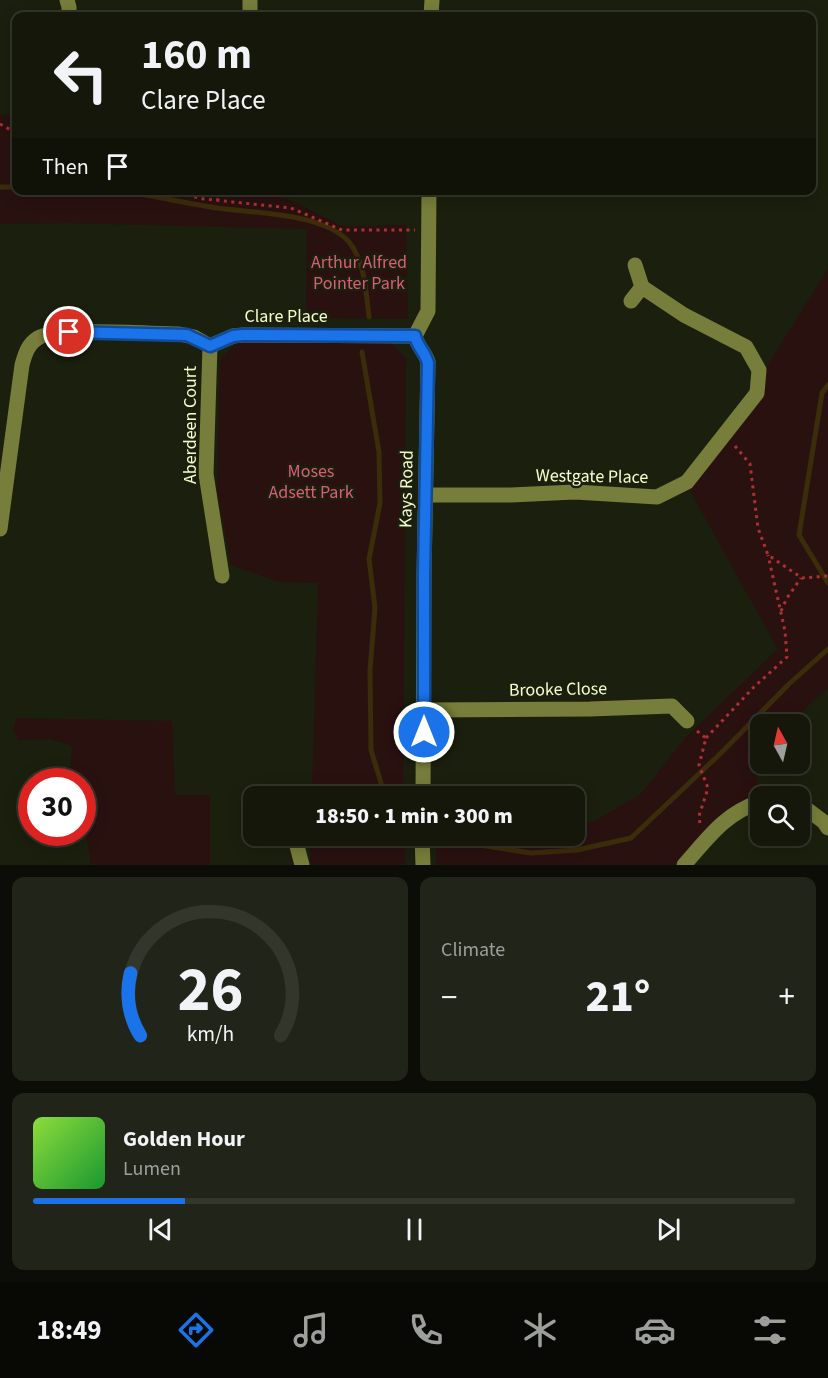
<!DOCTYPE html>
<meta charset="utf-8">
<style>
:root{--surface:#14170a;--page:#212418;--text:#f1f3f6;--muted:#9d9f9c;--line:#33362b;--accent:#1a73e8}
body{margin:0;font-family:"Source Sans 3",sans-serif;background:var(--page);color:var(--text);height:100vh;display:flex;flex-direction:column;font-size:22px;white-space:nowrap}
*{box-sizing:border-box;margin:0}
p{font-size:20px;color:var(--muted)}
.icon{flex:none;width:33px;height:33px;fill:none;stroke:currentColor;stroke-width:2;stroke-linecap:round;stroke-linejoin:round}
.map{position:relative;height:865px;overflow:hidden}
.drawer{display:flex;flex-direction:column;gap:12px;padding:12px;background:#0b0d06;flex:1}
.drawer>*{flex:none}
.guide{position:absolute;left:12px;top:12px;width:804px;height:183px;border-radius:12px;box-shadow:0 3px 15px #0003,0 0 0 2px var(--line);background:#14170a;color:var(--text);overflow:hidden}
.needle{width:39px;rotate:352deg}
.fabs{position:absolute;left:750px;top:714px;display:grid;gap:12px}
.fabs a{display:grid;place-items:center;width:60px;height:60px;border-radius:12px;background:var(--surface);box-shadow:0 3px 15px #0003,0 0 0 2px var(--line);font-size:30px}
.speed{position:absolute;left:18px;top:768px;display:flex;gap:12px;font-size:30px;font-weight:700;text-align:center}
.speed>*{display:grid;place-content:center;width:78px;height:78px;border-radius:50%;background:var(--surface);box-shadow:0 3px 15px #0003,0 0 0 2px var(--line);line-height:1}
.speed .limit{border:9px solid #d22;background:#fff;color:#111}
.pin{position:absolute;display:grid;place-items:center;width:51px;height:51px;color:#fff;margin:-26px;border:3px solid #fff;border-radius:50%;box-shadow:0 2px 6px #0007}
.me{position:absolute;width:66px;margin:-33px;rotate:0deg;stroke-linejoin:round;filter:drop-shadow(0 0 4px #0008)}
.turn{display:flex;align-items:center;gap:21px;height:126px;padding:0 30px;font-size:27px}
.turn .icon{width:78px;height:78px;stroke-width:2.5}
.turn b{display:block;font-size:42px;line-height:51px}
.then{display:flex;align-items:center;height:57px;padding:0 30px;background:#0003;gap:12px;font-size:22px}
.big{font-size:45px;font-weight:800;line-height:1.1}
.drawer .card{flex:1;display:flex;flex-direction:column;justify-content:center;gap:9px;min-width:0;padding:0 21px;border-radius:12px;background:var(--page)}
.drawer .dial{align-items:center;gap:0}
.dial svg{height:156px;overflow:visible;fill:none;stroke:var(--line);stroke-width:7;stroke-linecap:round;text-anchor:middle}
.dial text{fill:var(--text);stroke:none}
.song{display:flex;align-items:center;gap:18px}
.cover{width:72px;height:72px;border-radius:9px;background:linear-gradient(135deg,hsl(90 70% 55%),hsl(130 70% 35%))}
.played{height:6px;border-radius:3px;background:linear-gradient(90deg,var(--accent) 20%,var(--line) 20%)}
.keys{display:flex;justify-content:space-around;direction:ltr}
.heat{display:flex;justify-content:space-between;align-items:center;font-size:33px;direction:ltr}
.drawer .tiles{flex:1;display:grid;gap:12px;grid-template-columns:1fr 1fr}
.card:last-child{grid-column:span 2}
.trip{position:absolute;left:243px;top:786px;width:342px;height:60px;border-radius:12px;background:var(--surface);box-shadow:0 3px 15px #0003,0 0 0 2px var(--line);font-weight:800;line-height:60px;text-align:center}
.dock{display:flex;height:96px;justify-content:space-around;align-items:center;background:#080904;color:var(--muted)}
.dock .icon{width:42px;height:42px}
.dock .current{color:var(--accent)}
.dock b{font-size:27px;color:var(--text)}
.map>svg:first-child{display:block}
</style>
<div class="map">
<svg width="828" height="865" viewBox="0 0 828 865">
<rect width="100%" height="100%" fill="#1b1f0d"/>
<g fill="#291110">
<path d="M 16,114 L 16,190 L 274,192 L 343,226 L 406,225 L 408,319 L 306,318 L 307,229 L 66,223 L 0,224 L 0,115 Z"/>
<path d="M 828,269 L 828,687 L 789,724 L 760,724 L 760,752 L 753,760 L 760,793 C 718,810 704,832 676,865 L 436,865 L 436,836 L 574,836 L 575,821 L 593,822 L 640,795 L 686,737 L 778,649 L 689,489 L 755,409 L 769,363 Z"/>
<path d="M 390,342 L 406,358 L 403,796 L 312,796 L 318,583 L 279,582 L 231,565 L 217,489 L 220,360 L 236,343 Z"/>
<path d="M 17,718 L 172,721 L 175,795 L 210,795 L 210,865 L 91,865 L 83,814 L 82,782 L 69,781 L 72,746 L 50,739 L 19,740 L 13,730 Z"/>
<path d="M 311,836 L 404,836 L 405,865 L 310,865 Z"/>
</g>
<g fill="none" stroke-linecap="round" stroke-linejoin="round">
<g stroke="#3b2c0a" stroke-width="5">
<path d="M 0,187 L 16,187"/>
<path d="M 121,190 C 153,196 185,203 217,208 C 253,213 324,213 349,242 C 365,261 366,293 369,317"/>
<path d="M 362,352 L 379,452 L 380,503 L 369,559 L 375,608 L 370,670 L 371,750 L 385,796"/>
<path d="M 828,385 L 822,393 L 799,535 L 828,583"/>
<path d="M 448,840 L 531,853 L 577,850 L 631,838 L 721,753 L 789,684 L 828,649"/>
</g>
<g stroke="#ad3132" stroke-width="3" stroke-dasharray="3 4.5" stroke-linecap="butt">
<path d="M 0,124 L 16,133"/>
<path d="M 165,190 L 204,199 L 291,208 L 342,230 L 415,230"/>
<path d="M 217,201 L 220,195 L 249,190"/>
<path d="M 735,446 L 750,464 L 758,528 L 768,555 L 802,578 L 828,576"/>
<path d="M 781,611 L 787,598 L 801,578"/>
<path d="M 697,731 L 706,738 L 699,765 L 708,788 L 699,816 L 700,824"/>
<path d="M 706,738 L 754,687 L 787,657 L 785,631 L 768,555"/>
</g>
<g stroke="#777d3a" stroke-width="15">
<path d="M 67,0 L 69,7 L 69,16"/>
<path d="M 250,16 L 250,0"/>
<path d="M 431,16 L 432,0"/>
<path d="M 631,301 L 642,287 L 635,265"/>
<path d="M 210,346 L 206,474 L 222,576"/>
<path d="M 426,495 L 511,495 L 575,492 L 657,497 L 687,482 L 757,393 L 759,370 L 746,347 L 684,315 L 642,287"/>
<path d="M 0,529 L 22,365 C 25,354 28,344 38,338 C 56,327 152,334 179,334 L 194,337 L 210,346 L 233,336 L 243,335 L 415,336"/>
<path d="M 424,710 L 590,709 L 672,706 L 687,721"/>
<path d="M 423,796 L 424,575 L 428,362 C 425,352 417,346 415,336 L 428,311 L 429,190"/>
<path d="M 800,804 L 824,822 L 828,828"/>
<path d="M 422,836 L 423,865"/>
<path d="M 297,846 L 302,865"/>
<path d="M 684,865 C 708,838 725,813 760,802"/>
</g>
</g>
<g fill="none" stroke-linecap="round" stroke-linejoin="round">
<g stroke="#114b97" stroke-width="15">
<path id="route" d="M 69,332 L 187,335 L 210,346 L 233,336 L 243,335 L 415,336 C 417,346 425,352 428,363 L 424,575 L 424,732"/>
</g>
<use href="#route" stroke="#1a73e8" stroke-width="10"/>
</g>
<g text-anchor="middle" stroke-width="5" stroke-linejoin="round" paint-order="stroke">
<g font-size="18" fill="#db5c75" stroke="#1b1f0d">
<text x="359" y="268">Arthur Alfred<tspan x="359" dy="21">Pointer Park</tspan></text>
<text x="311" y="477">Moses<tspan x="311" dy="21">Adsett Park</tspan></text>
</g>
<g font-size="18" fill="#f5fdcd" stroke="#1b1f0d">
<text x="286" y="322">Clare Place</text>
<text transform="translate(190 425) rotate(-90)" y="6">Aberdeen Court</text>
<text transform="translate(592 476) rotate(1)" y="6">Westgate Place</text>
<text transform="translate(406 489) rotate(-89)" y="6">Kays Road</text>
<text transform="translate(558 689) rotate(-1)" y="6">Brooke Close</text>
</g>
</g>
</svg>
<div class="fabs">
<a><svg class="needle" viewBox="-14 -14 28 28"><path d="M0-13l5 13h-10z" fill="#e53935"/><path d="M0 13l5-13h-10z" fill="#9d9f9c"/></svg></a>
<a><svg class="icon" aria-label="search" viewBox="0 0 24 24"><circle cx="10" cy="10" r="6"/><path d="M15 15l6 6"/></svg></a>
</div>
<div class="speed"><div class="limit">30</div></div>
<div class="pin" style="left:69px;top:332px;background:#d93025"><svg class="icon" aria-label="arrive" viewBox="0 0 24 24"><path d="M6 21V4h12l-3 4 3 4H6"/></svg></div>
<svg class="me" style="left:424px;top:732px" viewBox="-20 -20 40 40"><circle r="17" fill="#1a73e8" stroke="#fff" stroke-width="3"/><path d="M0-11L8 9 0 5-8 9z" fill="#fff"/></svg>
<div class="trip">18:50 · 1 min · 300 m</div>
<div class="guide">
<div class="turn"><svg class="icon" aria-label="left" viewBox="0 0 24 24"><path d="M17 20v-9H6M10 6l-5 5 5 5"/></svg><div><b>160 m</b>Clare Place</div></div>
<div class="then">Then<svg class="icon" aria-label="arrive" viewBox="0 0 24 24"><path d="M6 21V4h12l-3 4 3 4H6"/></svg></div>
</div>
</div>
<section class="drawer">
<div class="tiles">
<div class="card dial"><svg viewBox="0 0 100 80">
<path d="M14 69A42 42 0 1 1 86 69"/>
<path d="M14 69A42 42 0 0 1 9 37" stroke="#1a73e8"/>
<text x="50" y="56" font-size="32" font-weight="700">26</text>
<text x="50" y="72" font-size="11">km/h</text>
</svg></div>
<div class="card"><p>Climate</p>
<div class="heat"><a>−</a><b class="big">21°</b><a>+</a></div>
</div>
<div class="card">
<div class="song"><i class="cover"></i><div><b>Golden Hour</b><p>Lumen</p></div></div>
<div class="played"></div>
<div class="keys"><svg class="icon" aria-label="previous" viewBox="0 0 24 24"><path d="M18 5L8 12l10 7zM5 5v14"/></svg><svg class="icon" aria-label="pause" viewBox="0 0 24 24"><path d="M8 5v14M16 5v14"/></svg><svg class="icon" aria-label="next" viewBox="0 0 24 24"><path d="M6 5l10 7-10 7zM19 5v14"/></svg></div>
</div>
</div>
</section>
<nav class="dock">
<b>18:49</b>
<svg class="icon current" aria-label="directions" viewBox="0 0 24 24"><path d="M12 3l9 9-9 9-9-9zM9 14v-3h6M13 9l2 2-2 2"/></svg>
<svg class="icon" aria-label="music" viewBox="0 0 24 24"><path d="M9 18V5l10-2v13"/><circle cx="6" cy="18" r="3"/><circle cx="16" cy="16" r="3"/></svg>
<svg class="icon" aria-label="phone" viewBox="0 0 24 24"><path d="M5 4h4l2 5-3 2q2 4 5 5l2-3 5 2v4C11 20 4 13 5 4z"/></svg>
<svg class="icon" aria-label="climate" viewBox="0 0 24 24"><path d="M12 3v18M4 7l16 10M4 17L20 7"/></svg>
<svg class="icon" aria-label="car" viewBox="0 0 24 24"><path d="M5 17H2v-5l4-1 3-4h7l3 4 3 1v5h-3M9 17h6M6 11h13"/><circle cx="7" cy="17" r="2"/><circle cx="17" cy="17" r="2"/></svg>
<svg class="icon" aria-label="filters" viewBox="0 0 24 24"><path d="M4 7h16M4 17h16"/><circle cx="9" cy="7" r="2"/><circle cx="15" cy="17" r="2"/></svg>
</nav>
